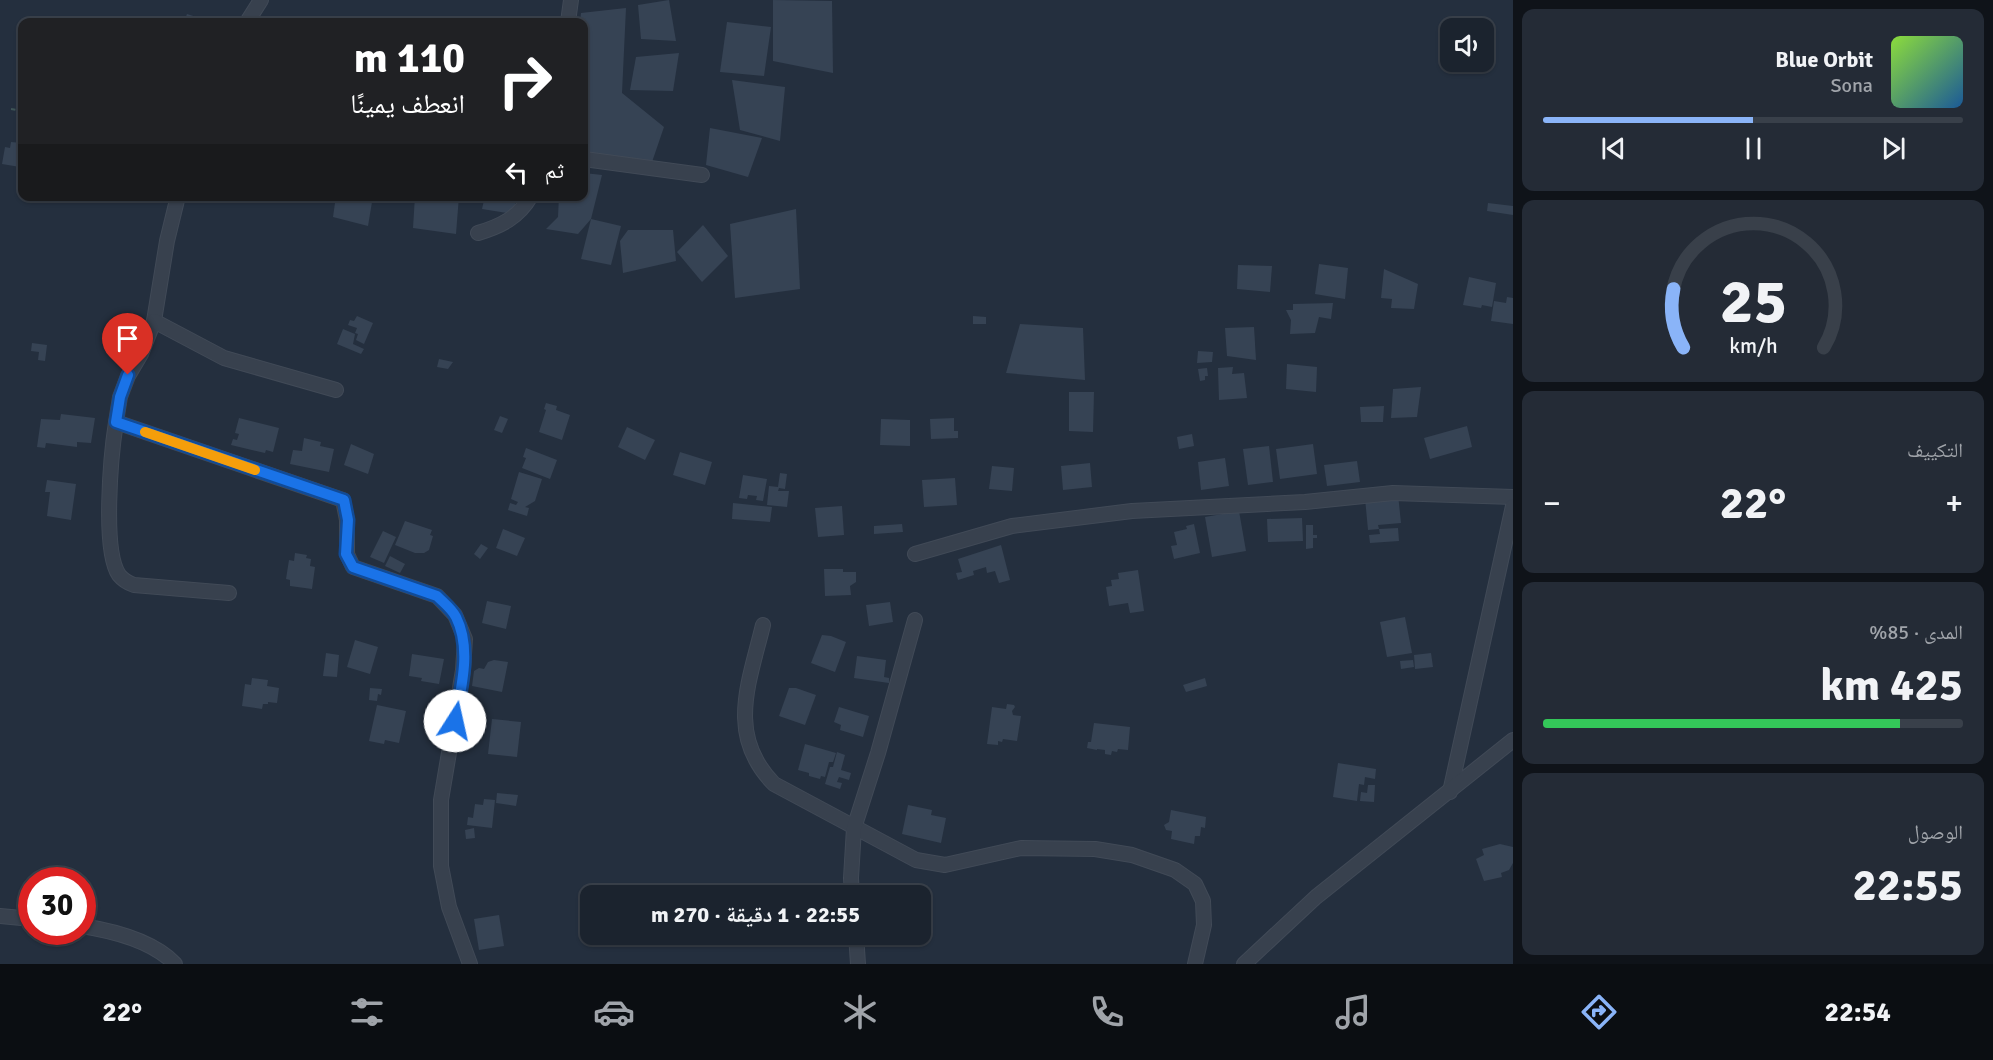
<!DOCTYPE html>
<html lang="ar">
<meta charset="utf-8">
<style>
:root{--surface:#1b232e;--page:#242b36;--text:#f1f3f6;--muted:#a0a4aa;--line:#39404a;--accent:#8ab4f8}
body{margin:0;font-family:Signika,"Noto Naskh Arabic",sans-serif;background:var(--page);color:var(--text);direction:rtl;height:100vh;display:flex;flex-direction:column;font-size:22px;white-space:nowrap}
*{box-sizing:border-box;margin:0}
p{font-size:20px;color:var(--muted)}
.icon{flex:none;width:33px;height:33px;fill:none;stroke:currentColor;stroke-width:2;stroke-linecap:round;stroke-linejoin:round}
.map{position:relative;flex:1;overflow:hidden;direction:ltr}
.details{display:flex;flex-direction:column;gap:9px;padding:9px;background:#0f1319;width:480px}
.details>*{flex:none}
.hud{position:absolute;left:18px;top:18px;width:570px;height:183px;border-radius:12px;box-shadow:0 2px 4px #0004,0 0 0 2px var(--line);direction:rtl;background:#202124;color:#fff;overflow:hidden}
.fabs{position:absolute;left:1440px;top:18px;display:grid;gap:12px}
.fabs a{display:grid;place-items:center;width:54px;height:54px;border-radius:12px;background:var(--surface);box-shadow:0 2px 4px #0004,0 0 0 2px var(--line);font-size:30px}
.speed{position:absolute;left:18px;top:867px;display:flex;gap:12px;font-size:30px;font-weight:700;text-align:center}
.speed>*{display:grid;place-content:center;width:78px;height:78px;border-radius:50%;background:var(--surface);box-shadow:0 2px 4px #0004,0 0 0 2px var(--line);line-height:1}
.speed .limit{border:9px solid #d22;background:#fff;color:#111}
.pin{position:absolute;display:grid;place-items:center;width:51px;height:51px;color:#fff;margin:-62px -26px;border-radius:50% 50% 50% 0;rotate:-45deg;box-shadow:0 0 6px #0007}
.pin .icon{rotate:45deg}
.me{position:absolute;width:66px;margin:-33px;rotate:10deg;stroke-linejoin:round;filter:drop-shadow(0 0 4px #0008)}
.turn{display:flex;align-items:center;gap:21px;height:126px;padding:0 24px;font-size:27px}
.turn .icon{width:78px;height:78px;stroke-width:2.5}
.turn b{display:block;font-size:42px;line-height:51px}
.then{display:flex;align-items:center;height:57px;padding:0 24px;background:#0003;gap:12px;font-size:22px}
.big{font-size:45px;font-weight:700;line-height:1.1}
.details .tile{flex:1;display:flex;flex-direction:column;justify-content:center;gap:9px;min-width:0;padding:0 21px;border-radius:12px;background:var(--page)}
.details .dial{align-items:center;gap:0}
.dial svg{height:156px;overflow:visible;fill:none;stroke:var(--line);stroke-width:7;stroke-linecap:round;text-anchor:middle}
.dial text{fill:var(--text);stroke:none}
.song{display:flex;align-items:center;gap:18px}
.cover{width:72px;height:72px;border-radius:9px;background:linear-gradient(135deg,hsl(90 70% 55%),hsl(210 70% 35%))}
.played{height:6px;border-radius:3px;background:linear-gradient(90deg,var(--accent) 50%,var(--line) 50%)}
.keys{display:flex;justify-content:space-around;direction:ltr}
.heat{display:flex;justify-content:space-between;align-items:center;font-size:33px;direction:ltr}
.charge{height:9px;border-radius:4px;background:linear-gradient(90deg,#34c759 85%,var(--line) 0)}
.trip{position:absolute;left:580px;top:885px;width:351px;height:60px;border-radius:12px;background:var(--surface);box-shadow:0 2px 4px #0004,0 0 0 2px var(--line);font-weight:700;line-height:60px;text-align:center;direction:rtl}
.tab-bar{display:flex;height:96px;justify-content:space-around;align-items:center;background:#0b0e12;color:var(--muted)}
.tab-bar .icon{width:42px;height:42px}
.tab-bar .on{color:var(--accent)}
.tab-bar b{font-size:27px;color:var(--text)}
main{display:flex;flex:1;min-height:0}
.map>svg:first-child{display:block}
</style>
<main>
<section class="details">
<div class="tile">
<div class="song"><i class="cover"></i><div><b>Blue Orbit</b><p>Sona</p></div></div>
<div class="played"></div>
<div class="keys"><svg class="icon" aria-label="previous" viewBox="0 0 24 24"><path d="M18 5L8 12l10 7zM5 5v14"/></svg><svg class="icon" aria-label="pause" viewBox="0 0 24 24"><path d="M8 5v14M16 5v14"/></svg><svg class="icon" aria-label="next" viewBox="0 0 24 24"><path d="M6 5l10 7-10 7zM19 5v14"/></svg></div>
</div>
<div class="tile dial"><svg viewBox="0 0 100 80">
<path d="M14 69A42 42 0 1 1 86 69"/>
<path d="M14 69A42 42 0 0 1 9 39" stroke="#8ab4f8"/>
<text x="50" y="56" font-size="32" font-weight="700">25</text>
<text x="50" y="72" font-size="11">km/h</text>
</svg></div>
<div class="tile"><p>التكييف</p>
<div class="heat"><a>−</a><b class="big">22°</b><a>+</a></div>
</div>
<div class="tile"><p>المدى · 85%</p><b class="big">425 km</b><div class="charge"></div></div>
<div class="tile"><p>الوصول</p><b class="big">22:55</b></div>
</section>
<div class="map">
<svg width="1513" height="964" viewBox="0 0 1513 964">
<rect width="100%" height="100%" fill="#242f3e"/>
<g fill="#364354">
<path d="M 669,0 L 676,41 L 641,39 L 638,5 Z"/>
<path d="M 773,0 L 832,1 L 833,73 L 773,61 Z"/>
<path d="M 626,8 L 622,93 L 664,127 L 652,162 L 584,156 L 584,22 L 580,22 L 581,13 Z"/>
<path d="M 187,14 L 212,22 L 184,22 Z"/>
<path d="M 727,22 L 771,27 L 764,76 L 720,72 Z"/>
<path d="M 679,53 L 673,91 L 630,90 L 636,57 Z"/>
<path d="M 732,80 L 785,87 L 780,141 L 740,130 Z"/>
<path d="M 710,128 L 762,138 L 748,177 L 706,165 Z"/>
<path d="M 11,142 L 22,143 L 22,172 L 19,172 L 20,167 L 2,164 L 5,147 L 10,148 Z"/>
<path d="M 584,173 L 602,175 L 591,219 L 578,234 L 546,229 L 558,217 L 559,196 L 584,196 Z"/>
<path d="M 336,196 L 373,196 L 368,226 L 333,217 Z"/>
<path d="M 415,196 L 459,196 L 456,234 L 413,228 Z"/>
<path d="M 485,196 L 517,196 L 513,214 L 482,209 Z"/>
<path d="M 1488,203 L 1513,206 L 1513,215 L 1487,211 Z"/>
<path d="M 796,209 L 800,289 L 735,298 L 730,224 Z"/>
<path d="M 591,219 L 621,226 L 611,265 L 581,259 Z"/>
<path d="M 703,225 L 728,256 L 702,282 L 677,252 Z"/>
<path d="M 628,230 L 673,230 L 676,261 L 623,273 L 620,241 Z"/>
<path d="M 1319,264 L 1348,268 L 1345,299 L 1315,294 Z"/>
<path d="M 1238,265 L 1272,266 L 1270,292 L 1237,289 Z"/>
<path d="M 1384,269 L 1418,284 L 1414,309 L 1391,308 L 1392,299 L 1381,298 Z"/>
<path d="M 1469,277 L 1496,283 L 1492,307 L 1482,305 L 1481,308 L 1463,305 Z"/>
<path d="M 1507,297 L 1513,298 L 1513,324 L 1491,321 L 1494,301 L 1506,303 Z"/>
<path d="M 1333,303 L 1331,319 L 1319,317 L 1315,333 L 1290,334 L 1291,320 L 1286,310 L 1293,310 L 1293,304 Z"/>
<path d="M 357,316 L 373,323 L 364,344 L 356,340 L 358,334 L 355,333 L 357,328 L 348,325 L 350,320 L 354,321 Z"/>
<path d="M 973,316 L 986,317 L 986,324 L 973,324 Z"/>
<path d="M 1020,324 L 1083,328 L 1085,380 L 1006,373 Z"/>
<path d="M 1254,327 L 1256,360 L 1227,356 L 1225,328 Z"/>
<path d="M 343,329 L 355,334 L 353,344 L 364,349 L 361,354 L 337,344 Z"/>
<path d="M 32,343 L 47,345 L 45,361 L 38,360 L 39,352 L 31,351 Z"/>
<path d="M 1198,351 L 1213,352 L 1212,362 L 1197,363 Z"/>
<path d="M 439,359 L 453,362 L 448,369 L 437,367 Z"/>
<path d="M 1287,364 L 1317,367 L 1316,392 L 1286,389 Z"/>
<path d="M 1233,367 L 1232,374 L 1244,373 L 1247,398 L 1219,400 L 1218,368 Z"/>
<path d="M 1207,368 L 1208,376 L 1205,376 L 1205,380 L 1200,381 L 1198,369 Z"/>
<path d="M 1421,387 L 1417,417 L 1391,418 L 1393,389 Z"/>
<path d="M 1069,392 L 1094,392 L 1093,432 L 1069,431 Z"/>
<path d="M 546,403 L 557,406 L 556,410 L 570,415 L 562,440 L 539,432 L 546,410 L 544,409 Z"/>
<path d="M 1384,406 L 1383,422 L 1361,422 L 1360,407 Z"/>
<path d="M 61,414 L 95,418 L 91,443 L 77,442 L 77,447 L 46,443 L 45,448 L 37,447 L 41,419 L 60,420 Z"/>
<path d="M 500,416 L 508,419 L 502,433 L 494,430 Z"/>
<path d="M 239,418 L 279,428 L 273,452 L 266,450 L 265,453 L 231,445 L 233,439 L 237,440 L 239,434 L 235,433 Z"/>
<path d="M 954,418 L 954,431 L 958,431 L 958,438 L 931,439 L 930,419 Z"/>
<path d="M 881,419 L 910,420 L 910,446 L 880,445 Z"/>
<path d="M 1467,426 L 1472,447 L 1430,459 L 1424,438 Z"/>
<path d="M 627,427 L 655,440 L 645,460 L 618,447 Z"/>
<path d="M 1192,434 L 1194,446 L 1179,449 L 1177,437 Z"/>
<path d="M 304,438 L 321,442 L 320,446 L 334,449 L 329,472 L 290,464 L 293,450 L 302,451 Z"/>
<path d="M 351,444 L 374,454 L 368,474 L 344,465 Z"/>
<path d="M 1313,444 L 1317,474 L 1280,479 L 1276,449 Z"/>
<path d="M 1269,446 L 1273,482 L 1248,485 L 1243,449 Z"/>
<path d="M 526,448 L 557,460 L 550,479 L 522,468 L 526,458 L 523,457 Z"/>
<path d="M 680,452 L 712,462 L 705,485 L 673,475 Z"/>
<path d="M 1225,458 L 1229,486 L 1201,490 L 1198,462 Z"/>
<path d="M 1357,461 L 1360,482 L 1327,486 L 1324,465 Z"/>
<path d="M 1090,463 L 1092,487 L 1063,490 L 1061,466 Z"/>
<path d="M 992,466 L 1014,468 L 1012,491 L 989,489 Z"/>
<path d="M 519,472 L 542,479 L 535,501 L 525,507 L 529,508 L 527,516 L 508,510 L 510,503 L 516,505 L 518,502 L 511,499 Z"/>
<path d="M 780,473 L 787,474 L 785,489 L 779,488 L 778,491 L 789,491 L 787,507 L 767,505 L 769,486 L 778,487 Z"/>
<path d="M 743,475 L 767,479 L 763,501 L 756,500 L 757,496 L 748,495 L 747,499 L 739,498 Z"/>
<path d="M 955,478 L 957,505 L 924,507 L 922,480 Z"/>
<path d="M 47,480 L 76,484 L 71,520 L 47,516 L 50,492 L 45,492 Z"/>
<path d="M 1398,494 L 1401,523 L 1378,525 L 1379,529 L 1398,528 L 1399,541 L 1370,543 L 1369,535 L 1380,534 L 1379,529 L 1368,530 L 1365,498 Z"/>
<path d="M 733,503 L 772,507 L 770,522 L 732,519 Z"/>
<path d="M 842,506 L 844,535 L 818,537 L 815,508 Z"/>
<path d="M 1239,511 L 1246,551 L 1212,557 L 1205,517 Z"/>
<path d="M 1302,518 L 1303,541 L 1268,542 L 1267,519 Z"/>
<path d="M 405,521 L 432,530 L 430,535 L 433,536 L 429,550 L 424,553 L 415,553 L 395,545 Z"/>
<path d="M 902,524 L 903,532 L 874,534 L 874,526 Z"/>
<path d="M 1194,524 L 1200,553 L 1174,559 L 1171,546 L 1177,545 L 1174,532 L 1187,529 L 1186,526 Z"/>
<path d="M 1306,525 L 1313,525 L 1313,535 L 1317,535 L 1317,538 L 1313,538 L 1313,548 L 1306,549 Z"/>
<path d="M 503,529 L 525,538 L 517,556 L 496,548 Z"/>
<path d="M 383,531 L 396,537 L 384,563 L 370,557 Z"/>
<path d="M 481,544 L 488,548 L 480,559 L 474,554 Z"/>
<path d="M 1001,545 L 1010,580 L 999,583 L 995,571 L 987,573 L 986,567 L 973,571 L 974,575 L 958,580 L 956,573 L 962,572 L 958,559 Z"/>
<path d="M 295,553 L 307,555 L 306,558 L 311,559 L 310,566 L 315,567 L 312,589 L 290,586 L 290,580 L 286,579 L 289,560 L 294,561 Z"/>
<path d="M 390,556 L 405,564 L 400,573 L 385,566 Z"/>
<path d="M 824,569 L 843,569 L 843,572 L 856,572 L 856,582 L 850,586 L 851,595 L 825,596 Z"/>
<path d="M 1138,570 L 1144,611 L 1130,613 L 1128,603 L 1109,606 L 1106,587 L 1112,586 L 1111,580 L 1119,579 L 1118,573 Z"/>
<path d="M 487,601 L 511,606 L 506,629 L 482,623 Z"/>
<path d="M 890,602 L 893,622 L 869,626 L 866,605 Z"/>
<path d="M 1405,617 L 1412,653 L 1387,657 L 1380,622 Z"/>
<path d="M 822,635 L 831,636 L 846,642 L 835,672 L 811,663 Z"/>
<path d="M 355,640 L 378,647 L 370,674 L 347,667 Z"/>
<path d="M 326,653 L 339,655 L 337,677 L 323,676 Z"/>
<path d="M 1431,653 L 1433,667 L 1415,669 L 1414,655 Z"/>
<path d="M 412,654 L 444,659 L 439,684 L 421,681 L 422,678 L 409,676 Z"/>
<path d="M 857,656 L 886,660 L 884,677 L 889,678 L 889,683 L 854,678 Z"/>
<path d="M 494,660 L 508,662 L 502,692 L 472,686 L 474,671 L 479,668 L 484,669 L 488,662 Z"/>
<path d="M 1413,660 L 1414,667 L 1401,669 L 1400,661 Z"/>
<path d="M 252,678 L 268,680 L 267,686 L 279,688 L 277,703 L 268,702 L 268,704 L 263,704 L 262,709 L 242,706 L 245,684 L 251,685 Z"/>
<path d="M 1205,678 L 1207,686 L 1186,692 L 1183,685 Z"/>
<path d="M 370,688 L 382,689 L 381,695 L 378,694 L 377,701 L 369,700 Z"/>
<path d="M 789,688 L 796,688 L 816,695 L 805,725 L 779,716 Z"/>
<path d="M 1007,704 L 1014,705 L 1015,707 L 1012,711 L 1013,715 L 1021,716 L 1017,741 L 1003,739 L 1002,742 L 998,741 L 998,745 L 987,744 L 992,707 L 1006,709 Z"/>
<path d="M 377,705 L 406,711 L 399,743 L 385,740 L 384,744 L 369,741 Z"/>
<path d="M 839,707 L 869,716 L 863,737 L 840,730 L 841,725 L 834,722 Z"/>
<path d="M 492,719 L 521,722 L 517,757 L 488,754 Z"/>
<path d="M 1094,723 L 1130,727 L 1128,750 L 1118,749 L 1117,752 L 1112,751 L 1111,755 L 1105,754 L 1105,750 L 1097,749 L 1097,750 L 1087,748 L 1088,742 L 1091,742 Z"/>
<path d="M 805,744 L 836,753 L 833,762 L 829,762 L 825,777 L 821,776 L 820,779 L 809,776 L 809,773 L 798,770 Z"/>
<path d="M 837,752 L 845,755 L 841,770 L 851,773 L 849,780 L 839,777 L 837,782 L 842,783 L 840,789 L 825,784 L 830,767 L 833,767 Z"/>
<path d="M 1338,763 L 1376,769 L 1375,779 L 1365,777 L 1364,785 L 1359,784 L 1357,801 L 1333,797 Z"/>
<path d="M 1368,785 L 1375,785 L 1374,802 L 1360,801 L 1361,792 L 1367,793 Z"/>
<path d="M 497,793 L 518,795 L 516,806 L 496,803 Z"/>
<path d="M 484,799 L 495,800 L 492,828 L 467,825 L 468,817 L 473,818 L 475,804 L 483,805 Z"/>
<path d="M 908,805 L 932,810 L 931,815 L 946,818 L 941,843 L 902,834 Z"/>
<path d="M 1171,810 L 1206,817 L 1205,828 L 1201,827 L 1200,836 L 1195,836 L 1194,844 L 1171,839 L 1172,831 L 1166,830 L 1164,825 L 1169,822 Z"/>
<path d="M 474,828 L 475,838 L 466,839 L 465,830 Z"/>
<path d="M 1500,844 L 1513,847 L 1513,863 L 1509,870 L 1501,873 L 1502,877 L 1484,881 L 1476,859 L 1484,855 L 1482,849 Z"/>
<path d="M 499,915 L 504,946 L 479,950 L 474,919 Z"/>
</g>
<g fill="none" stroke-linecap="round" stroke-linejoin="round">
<g stroke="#414a57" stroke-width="16">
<g id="minor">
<path d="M 247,22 L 261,0"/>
<path d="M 568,22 L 571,0"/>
<path d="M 584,159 L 702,175"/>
<path d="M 178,196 L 167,241 L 154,321 L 141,354 L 128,376 L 120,397 L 116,422 L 343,500 L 347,520 L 347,554 L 353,567 L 437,596 L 455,615 L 465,639 L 463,670 L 441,800 L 441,866 L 449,907 L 470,964"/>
<path d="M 478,233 C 501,226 518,218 531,196"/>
<path d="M 154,321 L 224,358 L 336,390"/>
<path d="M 116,422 C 111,454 102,550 119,575 C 123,580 128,583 134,585 L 229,593"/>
<path d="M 915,554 L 1012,526 L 1132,511 L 1305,502 L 1393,493 L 1513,497"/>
<path d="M 763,625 C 749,683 726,735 774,784 L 916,860 L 945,865 L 1021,848 L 1095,849 L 1132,855 L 1175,870 L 1195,884 L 1203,901 L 1204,925 L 1195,964"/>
<path d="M 1450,792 L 1513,506"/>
<path d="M 852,896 L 851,878 L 854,828 L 878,753 L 915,620"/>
<path d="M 0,916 L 32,919"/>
<path d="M 82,926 C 114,931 153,941 175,964"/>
<path d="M 856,934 L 858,964"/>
<path d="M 1244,964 L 1316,897 L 1513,740"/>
</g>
</g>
<path stroke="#3f5557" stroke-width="2" stroke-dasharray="4.5 4.5" stroke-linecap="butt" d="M 11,109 L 22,111"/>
<use href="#minor" stroke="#38414e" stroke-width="14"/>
</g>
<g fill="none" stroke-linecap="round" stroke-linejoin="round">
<g stroke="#114b97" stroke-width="15">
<path id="route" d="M 128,375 L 120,397 L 116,422 L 344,500 L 348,520 L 346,554 L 353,567 L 437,596 C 444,603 452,609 456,617 C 472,649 461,688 455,721"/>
</g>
<use href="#route" stroke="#1a73e8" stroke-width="10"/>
<path stroke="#f59e0b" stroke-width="10" d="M 145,432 L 255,470"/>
</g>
</svg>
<div class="fabs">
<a><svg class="icon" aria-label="sound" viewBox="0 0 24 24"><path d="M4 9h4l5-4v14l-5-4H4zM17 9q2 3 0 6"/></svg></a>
</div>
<div class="speed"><div class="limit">30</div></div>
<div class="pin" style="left:128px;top:375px;background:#d93025"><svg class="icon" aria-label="arrive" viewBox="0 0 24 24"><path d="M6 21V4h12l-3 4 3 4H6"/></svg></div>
<svg class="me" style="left:455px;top:721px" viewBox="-20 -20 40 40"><circle r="19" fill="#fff"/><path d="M0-13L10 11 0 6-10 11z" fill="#1a73e8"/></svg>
<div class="trip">22:55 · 1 دقيقة · 270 m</div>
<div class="hud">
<div class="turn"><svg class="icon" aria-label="right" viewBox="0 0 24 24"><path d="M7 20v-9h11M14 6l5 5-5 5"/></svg><div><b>110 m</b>انعطف يمينًا</div></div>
<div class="then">ثم<svg class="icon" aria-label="left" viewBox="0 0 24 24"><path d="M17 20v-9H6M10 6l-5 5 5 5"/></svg></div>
</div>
</div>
</main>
<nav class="tab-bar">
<b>22:54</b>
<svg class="icon on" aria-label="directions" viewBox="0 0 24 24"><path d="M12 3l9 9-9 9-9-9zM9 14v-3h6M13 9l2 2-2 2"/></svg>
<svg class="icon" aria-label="music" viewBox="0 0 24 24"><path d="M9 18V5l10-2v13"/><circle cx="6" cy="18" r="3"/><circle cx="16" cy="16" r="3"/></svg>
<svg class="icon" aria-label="phone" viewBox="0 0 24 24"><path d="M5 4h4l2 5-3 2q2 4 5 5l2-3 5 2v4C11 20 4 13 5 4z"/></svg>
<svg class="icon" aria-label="climate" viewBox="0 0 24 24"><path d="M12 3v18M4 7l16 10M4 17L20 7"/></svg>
<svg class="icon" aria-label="car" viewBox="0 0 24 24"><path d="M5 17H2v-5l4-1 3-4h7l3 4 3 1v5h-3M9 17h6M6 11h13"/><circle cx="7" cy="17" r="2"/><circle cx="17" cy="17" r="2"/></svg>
<svg class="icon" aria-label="filters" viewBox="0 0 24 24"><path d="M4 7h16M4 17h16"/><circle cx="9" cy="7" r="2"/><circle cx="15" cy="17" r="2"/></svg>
<b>22°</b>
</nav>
